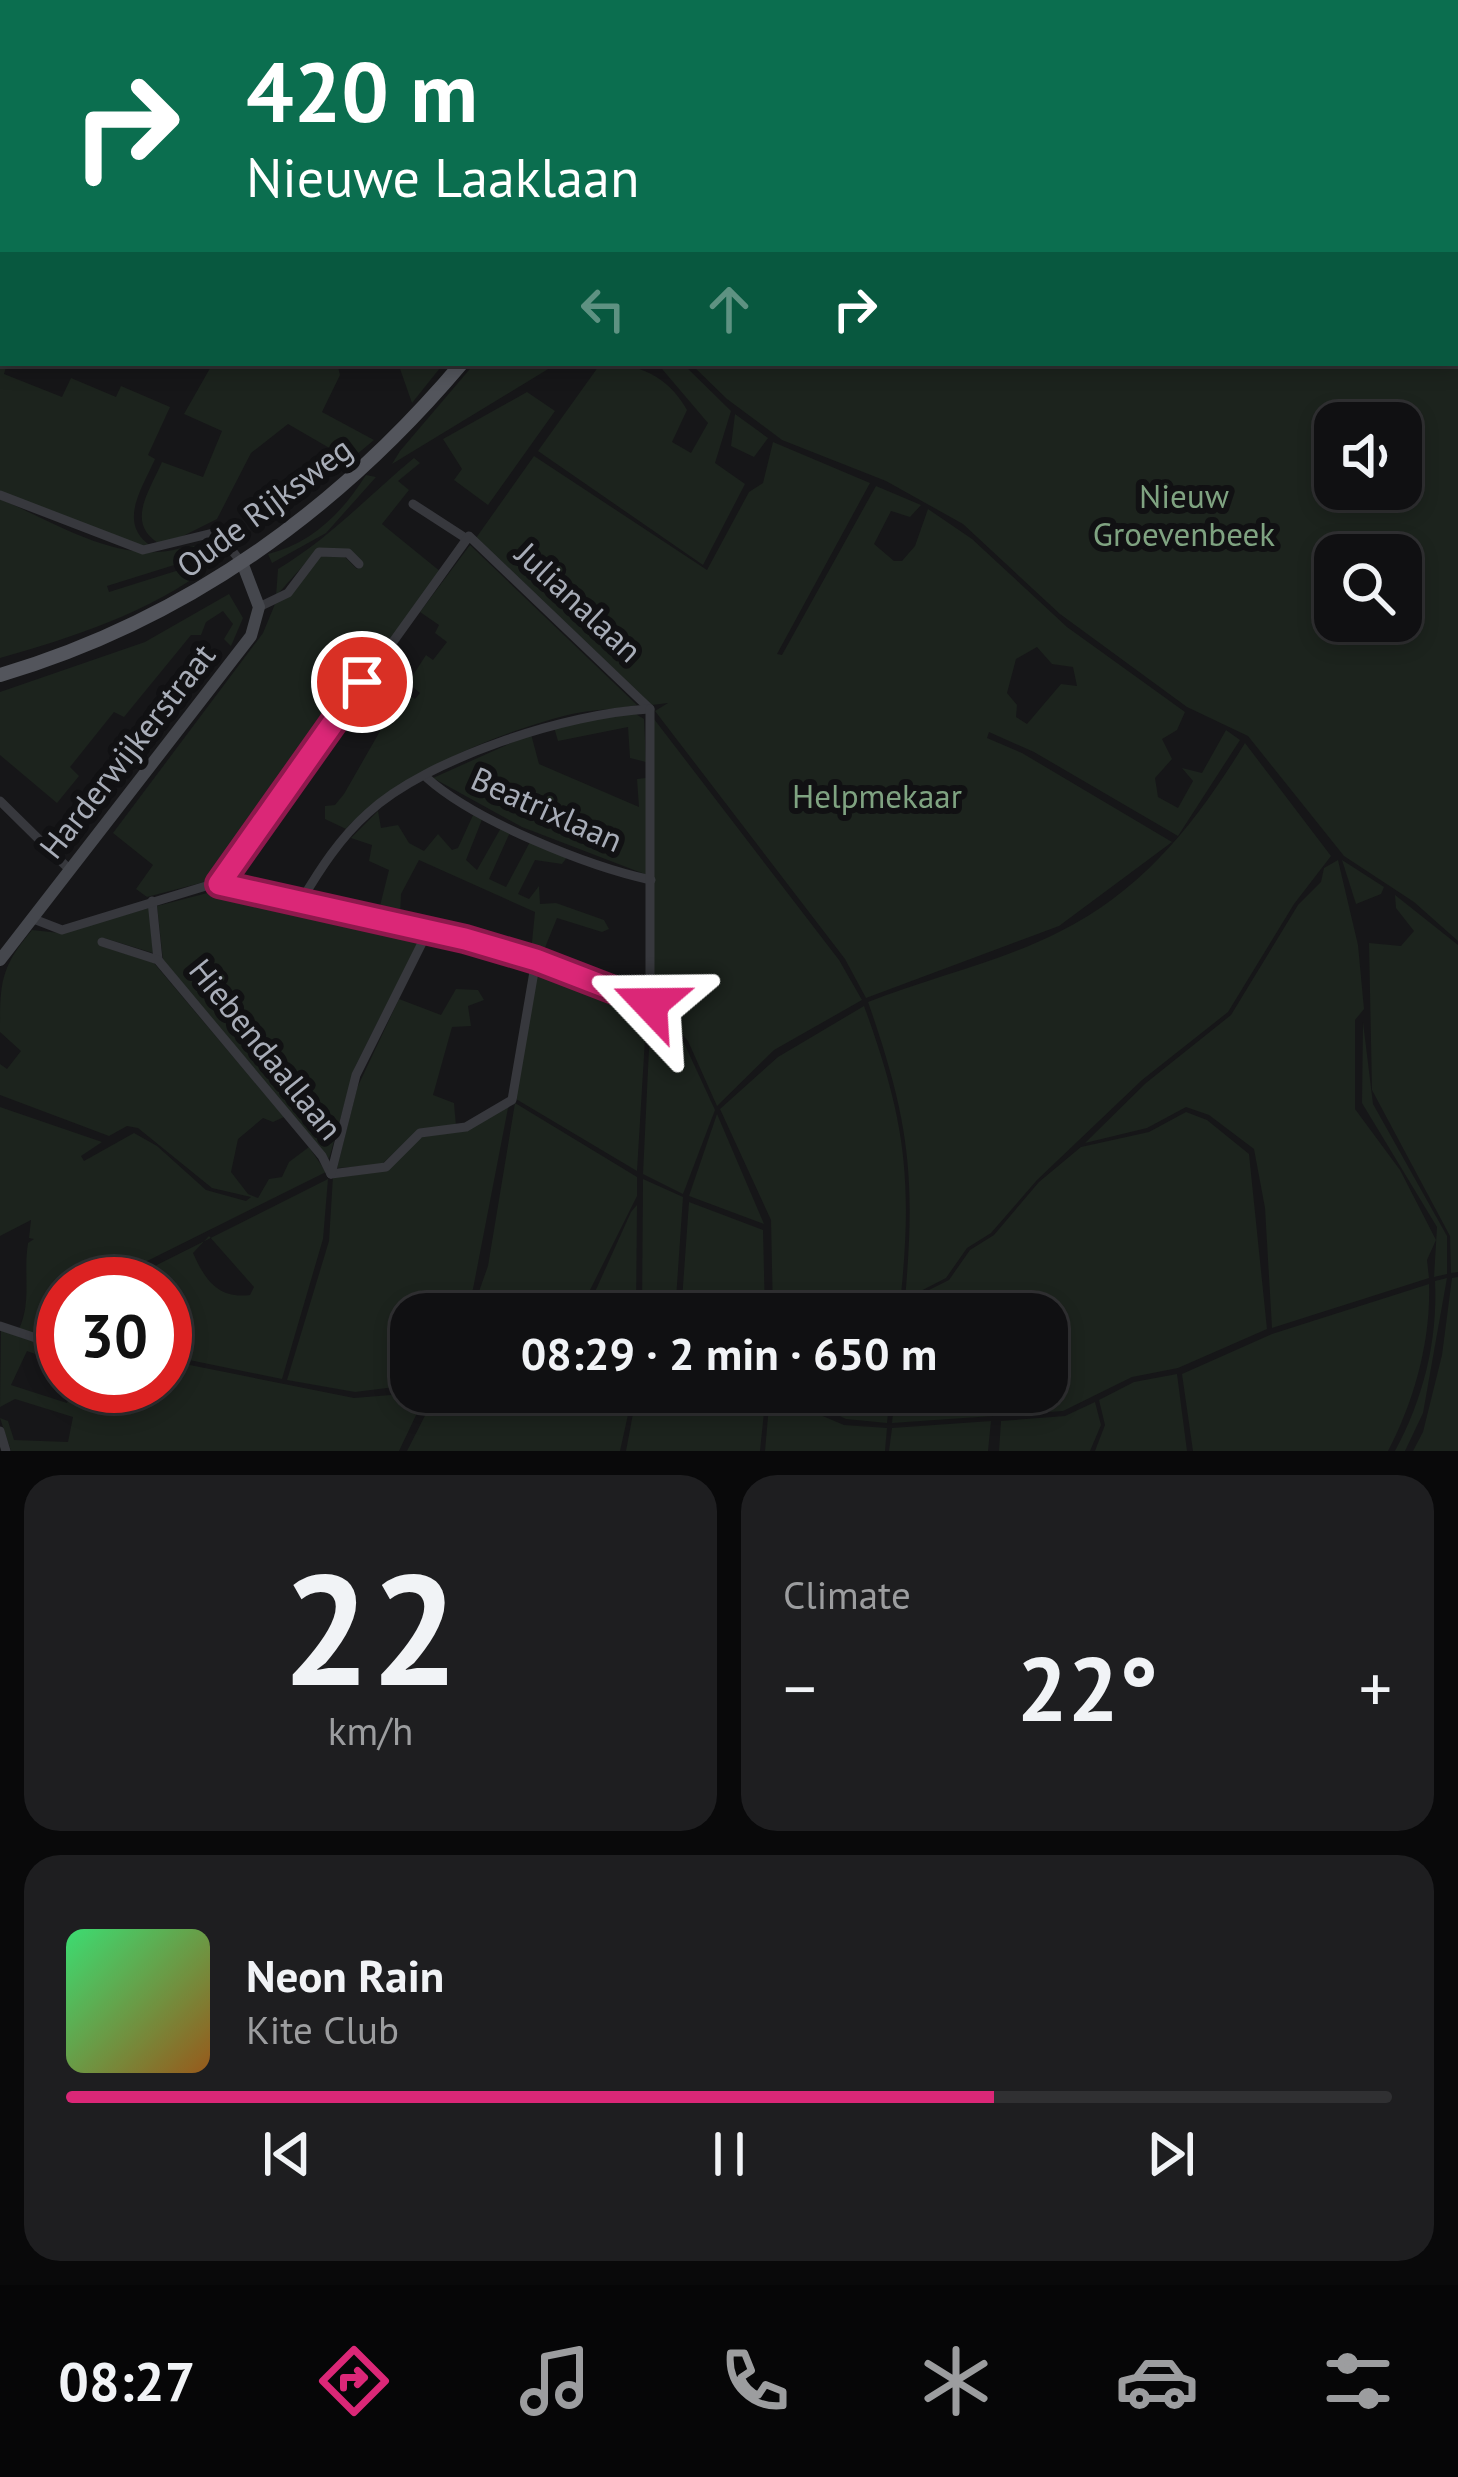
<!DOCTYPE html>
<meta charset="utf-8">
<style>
:root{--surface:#101012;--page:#1e1e20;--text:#f1f3f6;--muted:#9c9d9f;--line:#303032;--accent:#db2777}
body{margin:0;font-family:"PT Sans",sans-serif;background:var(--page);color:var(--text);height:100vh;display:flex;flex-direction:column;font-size:45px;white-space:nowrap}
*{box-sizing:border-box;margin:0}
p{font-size:39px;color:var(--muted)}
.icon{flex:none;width:66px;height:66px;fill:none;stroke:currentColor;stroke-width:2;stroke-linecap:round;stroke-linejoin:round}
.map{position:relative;height:1451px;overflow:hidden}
.side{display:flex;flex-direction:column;gap:24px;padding:24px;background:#09090a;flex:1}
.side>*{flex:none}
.banner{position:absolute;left:0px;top:0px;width:1458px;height:366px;box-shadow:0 6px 18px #0003,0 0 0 3px var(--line);background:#0b6e4f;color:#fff;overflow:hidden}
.tools{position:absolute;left:1314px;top:402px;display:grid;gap:24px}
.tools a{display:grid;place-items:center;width:108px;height:108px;border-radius:24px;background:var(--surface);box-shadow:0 6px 18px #0003,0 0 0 3px var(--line);font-size:60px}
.speed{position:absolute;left:36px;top:1257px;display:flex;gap:24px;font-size:60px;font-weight:700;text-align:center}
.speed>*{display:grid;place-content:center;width:156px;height:156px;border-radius:50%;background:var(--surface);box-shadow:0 6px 18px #0003,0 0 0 3px var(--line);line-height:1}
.speed .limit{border:18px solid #d22;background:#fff;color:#111}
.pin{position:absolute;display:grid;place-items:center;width:102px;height:102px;color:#fff;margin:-51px;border:6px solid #fff;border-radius:50%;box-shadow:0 3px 12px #0007}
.me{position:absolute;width:132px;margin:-66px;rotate:293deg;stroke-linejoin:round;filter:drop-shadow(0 0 9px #0008)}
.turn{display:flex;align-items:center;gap:42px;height:252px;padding:0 48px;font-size:54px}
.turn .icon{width:156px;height:156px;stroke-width:2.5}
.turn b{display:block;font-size:84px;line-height:102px}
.lanes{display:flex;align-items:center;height:114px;padding:0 48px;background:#0003;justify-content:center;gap:60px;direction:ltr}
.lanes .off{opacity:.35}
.big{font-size:90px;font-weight:700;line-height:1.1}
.side .tile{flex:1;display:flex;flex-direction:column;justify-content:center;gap:18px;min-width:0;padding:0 42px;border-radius:36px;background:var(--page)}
.side .dial{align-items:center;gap:0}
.dial b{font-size:156px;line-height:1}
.song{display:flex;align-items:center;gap:36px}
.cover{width:144px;height:144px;border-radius:18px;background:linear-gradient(135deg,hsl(140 70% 55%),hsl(30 70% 35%))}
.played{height:12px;border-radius:6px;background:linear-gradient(90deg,var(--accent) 70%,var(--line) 70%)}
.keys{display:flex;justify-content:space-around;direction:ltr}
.heat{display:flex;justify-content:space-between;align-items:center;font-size:66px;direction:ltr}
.side .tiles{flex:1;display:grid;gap:24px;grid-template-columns:1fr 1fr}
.tile:last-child{grid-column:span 2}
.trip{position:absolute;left:390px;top:1293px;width:678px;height:120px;border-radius:36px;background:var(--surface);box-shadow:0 6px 18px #0003,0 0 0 3px var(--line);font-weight:700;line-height:120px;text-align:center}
.tabs{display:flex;height:192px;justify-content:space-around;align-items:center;background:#060607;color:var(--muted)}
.tabs .icon{width:84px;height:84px}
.tabs .current{color:var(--accent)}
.tabs b{font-size:54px;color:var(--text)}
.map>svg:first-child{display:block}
</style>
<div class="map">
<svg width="1458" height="1451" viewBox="0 0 1458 1451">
<rect width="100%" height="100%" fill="#161618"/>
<g fill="#1c231d" fill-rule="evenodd">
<path d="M 0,0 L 726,0 L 3,3 L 0,320 Z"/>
<path d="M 880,0 L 1361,0 L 886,3 Z"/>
<path d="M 1372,0 L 1458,0 L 1458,941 L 1414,902 L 1344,856 L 1248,736 L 1187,707 L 1060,614 L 963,524 L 886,481 L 782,440 L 727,399 L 690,363 L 1455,363 L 1455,3 ZM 1335,423 L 1401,423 L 1401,489 L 1335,489 ZM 1401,555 L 1401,621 L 1335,621 L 1335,555 Z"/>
<path d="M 0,334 L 7,363 L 4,374 L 62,397 L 71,378 L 116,397 L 121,386 L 170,407 L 148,455 L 155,459 C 142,489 117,523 151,546 L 136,546 L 0,492 Z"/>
<path d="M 213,363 L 350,363 L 338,367 L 340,375 L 322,412 L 374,440 L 350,460 L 288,424 L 251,453 L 217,519 L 163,546 C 124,525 148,494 162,462 L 203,477 L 222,431 L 184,414 Z"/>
<path d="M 398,363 L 444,363 L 412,403 Z"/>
<path d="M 475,363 L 558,363 L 392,464 L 400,451 Z"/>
<path d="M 601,363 C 638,363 668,376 687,410 L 672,442 L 691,453 L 708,423 L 657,363 L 682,363 L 731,411 L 715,463 L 745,484 L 703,565 L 538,451 Z"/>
<path d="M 527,392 L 555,411 L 488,505 L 454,480 L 462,469 L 443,439 Z"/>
<path d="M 735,414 L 768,438 L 754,457 L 731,446 Z"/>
<path d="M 773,442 L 870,483 L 777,654 L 782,655 L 876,486 L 921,505 L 910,517 L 891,511 L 874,544 L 894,561 L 902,561 L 915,546 L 928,509 L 972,539 L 1067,627 L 1185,712 L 1177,730 L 1162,739 L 1172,759 L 1155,778 L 1158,797 L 1178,808 L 1193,781 L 1182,768 L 1202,773 L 1226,730 L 1240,740 L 1178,836 L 1034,752 L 989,732 L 987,738 L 1022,753 L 1172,842 L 1059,926 L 866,998 L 845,959 L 655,711 L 668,703 L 652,705 L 476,538 L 534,456 L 707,570 L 749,492 L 763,483 ZM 1037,647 L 1052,664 L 1073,667 L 1077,686 L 1061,684 L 1027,724 L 1016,717 L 1017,705 L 1007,693 L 1016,659 Z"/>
<path d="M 414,458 L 420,463 L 398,481 L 409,490 L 382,524 L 441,572 L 216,879 L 147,897 L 136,889 L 153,865 L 113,833 L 263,633 L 275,604 L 290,596 L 318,555 L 344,556 L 357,569 L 361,564 L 348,552 L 318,549 L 276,596 L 278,569 C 330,538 368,496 414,458 Z"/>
<path d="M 366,475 L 376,477 L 326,533 L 272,563 L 268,554 C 312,543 342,513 366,475 Z"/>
<path d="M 0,499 C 55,522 120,566 181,548 L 187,561 L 107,586 L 109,592 L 195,565 L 186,546 L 200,546 L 211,566 C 148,613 74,637 0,658 Z"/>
<path d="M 470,545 L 637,705 C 616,710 593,709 572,714 C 501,731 395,775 346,829 L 325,819 L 325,806 L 335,805 L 344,794 L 403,691 L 415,699 L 420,693 L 408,683 L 426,655 L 433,660 L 447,642 L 435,633 L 439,625 L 420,612 Z"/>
<path d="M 229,594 L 243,618 L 231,646 L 224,639 L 233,624 L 223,611 L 206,622 L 201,635 L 191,635 L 124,717 L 114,712 L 70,767 L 79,776 L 57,803 L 0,755 L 0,692 L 145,642 Z"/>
<path d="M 634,713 L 644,719 L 646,762 L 630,758 L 628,727 L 558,741 L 554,727 Z"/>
<path d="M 654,719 L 839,960 L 862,1000 L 774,1050 L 717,1106 L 688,1041 L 653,1003 Z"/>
<path d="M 531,734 L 539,764 L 639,807 L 637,779 L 646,778 L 647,875 L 522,827 L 433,778 Z"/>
<path d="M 1245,743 L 1331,856 L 1294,904 L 1228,1012 L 1142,1080 L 1037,1180 L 991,1233 L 967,1248 L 946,1278 L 905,1299 C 916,1176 909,1119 868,1002 C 931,977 998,963 1059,932 C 1144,890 1197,821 1245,743 Z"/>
<path d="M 378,811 L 381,828 L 398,825 L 409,843 L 424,851 L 438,834 L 452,850 L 458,848 L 474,813 L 483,817 L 466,860 L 477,870 L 502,826 L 511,830 L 489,879 L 506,887 L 531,840 L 568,856 L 562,864 L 535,860 L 518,894 L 529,899 L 539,886 L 540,904 L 556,903 L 604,920 L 609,929 L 602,932 L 557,918 L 542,955 L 531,952 L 535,912 L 419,860 L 401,894 L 400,918 L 378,914 L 389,870 L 369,861 L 372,845 L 351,838 Z"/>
<path d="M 1338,860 L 1358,945 L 1364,1009 L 1355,1020 L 1355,1109 L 1400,1170 L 1436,1240 L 1427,1260 L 1429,1278 L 1272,1328 L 1265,1208 L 1254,1149 L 1209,1115 L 1186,1107 L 1147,1128 L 1085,1143 L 1146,1083 L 1231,1015 L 1298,905 L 1321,882 L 1324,868 Z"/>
<path d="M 1342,860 L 1384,887 L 1381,894 L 1356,904 Z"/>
<path d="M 223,889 L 423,933 L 355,1067 L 329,1159 L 163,960 L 157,906 Z"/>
<path d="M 1395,895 L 1458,945 L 1458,1272 L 1451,1273 L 1450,1236 L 1372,1090 L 1369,943 L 1401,946 L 1414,931 L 1396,908 Z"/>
<path d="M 149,908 L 153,953 L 104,938 L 101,946 L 154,963 L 284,1117 L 273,1122 L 263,1118 L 238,1139 L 231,1172 L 248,1194 L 258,1198 L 269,1179 L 282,1177 L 289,1162 L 309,1147 L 326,1172 L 117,1276 L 112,1284 L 63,1284 L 63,1345 L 19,1329 C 32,1300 23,1275 28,1243 L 34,1239 L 29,1238 L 31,1220 L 0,1236 L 0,1107 L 102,1142 L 81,1156 L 84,1161 L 134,1133 L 157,1146 L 206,1190 L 246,1201 L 251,1197 L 212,1188 L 138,1128 L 127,1126 L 109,1136 L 0,1095 L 0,1064 L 7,1069 L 21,1051 L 0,1032 C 0,983 0,968 32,930 L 60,933 Z"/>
<path d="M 538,963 L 647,1006 L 637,1171 L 516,1099 Z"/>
<path d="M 456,989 L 478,990 L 484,1000 L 468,1006 L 471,1026 L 452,1027 L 433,1095 L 454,1103 L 456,1126 L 416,1132 L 381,1165 L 337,1168 L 357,1088 L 399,999 L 441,1015 Z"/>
<path d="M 864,1006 C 908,1126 913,1187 899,1314 L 773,1314 L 771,1220 L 720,1109 L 778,1057 Z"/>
<path d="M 651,1007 L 684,1043 L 715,1110 L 683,1194 L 643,1174 Z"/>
<path d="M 1363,1022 L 1373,1104 L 1447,1236 L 1447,1274 L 1434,1277 L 1437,1227 L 1362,1103 Z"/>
<path d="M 509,1103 L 473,1289 L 462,1314 L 411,1314 L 411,1385 L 355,1392 L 287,1380 L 329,1241 L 333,1176 L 386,1170 L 421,1136 L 458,1132 Z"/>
<path d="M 515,1103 L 637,1177 L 637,1196 L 578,1314 L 471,1314 L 488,1266 Z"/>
<path d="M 1186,1112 L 1207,1120 L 1249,1154 L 1267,1329 L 1178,1368 L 1132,1377 L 1063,1411 L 892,1423 L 895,1392 L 1047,1392 L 1047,1314 L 903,1314 L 905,1302 L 949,1280 L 970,1250 L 994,1235 L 1039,1182 L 1081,1147 L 1149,1132 Z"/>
<path d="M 717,1114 L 764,1224 L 689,1196 Z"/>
<path d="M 328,1179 L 323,1239 L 282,1379 L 165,1355 L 165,1284 L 119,1284 ZM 209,1236 L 254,1287 L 250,1295 C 218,1299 205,1280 193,1253 Z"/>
<path d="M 643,1179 L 683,1197 L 675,1314 L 642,1314 Z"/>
<path d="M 689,1202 L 763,1230 L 765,1314 L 681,1314 Z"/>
<path d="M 637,1205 L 636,1314 L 585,1314 L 631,1212 Z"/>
<path d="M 1458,1277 L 1458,1451 L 1413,1451 L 1423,1432 L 1442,1355 L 1452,1278 Z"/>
<path d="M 1447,1278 L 1423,1413 L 1405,1451 L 1395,1451 C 1423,1400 1438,1340 1435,1281 Z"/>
<path d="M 1429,1284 C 1431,1341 1414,1401 1388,1451 L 1193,1451 L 1182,1374 L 1272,1334 Z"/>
<path d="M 1,1330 L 63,1349 L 63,1383 L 54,1379 L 55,1361 L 27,1351 L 11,1385 L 67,1403 L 72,1386 L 165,1386 L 165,1360 L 354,1398 L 427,1392 L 399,1451 L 11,1451 L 0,1418 L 8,1421 L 14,1440 L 68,1442 L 73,1417 L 15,1399 L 0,1407 Z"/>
<path d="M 1177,1374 L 1187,1451 L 1095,1451 L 1105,1425 L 1099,1400 L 1134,1382 Z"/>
<path d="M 437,1392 L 633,1392 L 620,1451 L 407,1451 Z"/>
<path d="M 637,1392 L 766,1393 L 760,1451 L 626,1451 Z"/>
<path d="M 792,1392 L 890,1392 L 887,1423 L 846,1419 Z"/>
<path d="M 770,1394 L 844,1425 L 887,1428 L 885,1451 L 765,1451 Z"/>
<path d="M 1095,1402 L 1101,1425 L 1090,1451 L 999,1451 L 1001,1421 L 1065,1416 Z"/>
<path d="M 991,1421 L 988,1451 L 889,1451 L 892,1428 Z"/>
</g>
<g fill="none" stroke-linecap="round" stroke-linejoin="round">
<g stroke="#2c353c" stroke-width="3">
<path d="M 27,3 L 29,0"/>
<path d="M 0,29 L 3,26"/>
<path d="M 0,106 L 3,109"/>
<path d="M 0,196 L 3,198"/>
</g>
<g stroke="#37383d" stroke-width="9">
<path d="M 0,328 L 3,323"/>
<path d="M 0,495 L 143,550 L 217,532 L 242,563"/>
<path d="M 413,504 L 467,539"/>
<path d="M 259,607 L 288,593 L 319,552 L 348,553 L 359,564"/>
<path d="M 427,778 C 475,821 587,866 651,880"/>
<path d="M 0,801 L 70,870"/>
<path d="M 219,884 L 469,536 L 650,709"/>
<path d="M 152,901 L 158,960"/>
<path d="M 301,901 C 320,869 340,838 368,813 C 427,758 569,713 649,709"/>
<path d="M 31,918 L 62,930 L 206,886 L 228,884 L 536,960 L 650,1004 L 650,709"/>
<path d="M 102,942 L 158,960 L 322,1156 L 331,1174"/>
<path d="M 331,1174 L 386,1167 L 420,1133 L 466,1127 L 512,1100 L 536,960"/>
<path d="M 331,1174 L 356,1075 L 429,929"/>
<path d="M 0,1326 L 63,1347"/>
<path d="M 0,1431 L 6,1451"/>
</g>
<path stroke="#45474d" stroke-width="12" d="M 0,960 L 251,636 L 259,607 L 243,565"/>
<g stroke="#53555c" stroke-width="14">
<path d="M 739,3 L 741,0"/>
<path d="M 0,675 C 186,620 337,511 462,363"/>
</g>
</g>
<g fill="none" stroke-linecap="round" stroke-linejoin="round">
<g stroke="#8e194d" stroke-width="30">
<path id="route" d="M 362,682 L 219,884 L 465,939 L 536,960 L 650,1004"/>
</g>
<use href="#route" stroke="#db2777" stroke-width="21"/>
</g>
<g text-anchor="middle" stroke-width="12" stroke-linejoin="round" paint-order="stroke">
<g font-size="33" fill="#7fa381" stroke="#111113">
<text x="1184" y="508">Nieuw<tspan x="1184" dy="38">Groevenbeek</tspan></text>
<text x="877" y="808">Helpmekaar</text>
</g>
<g font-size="33" fill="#a8adb8" stroke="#111113">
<text transform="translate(264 507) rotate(-37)" y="12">Oude Rijksweg</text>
<text transform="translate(579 602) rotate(43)" y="12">Julianalaan</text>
<text transform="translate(127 751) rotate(-52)" y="12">Harderwijkerstraat</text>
<text transform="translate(547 809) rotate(24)" y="12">Beatrixlaan</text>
<text transform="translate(266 1049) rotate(51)" y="12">Hiebendaallaan</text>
</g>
</g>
</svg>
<div class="tools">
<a><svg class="icon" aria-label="sound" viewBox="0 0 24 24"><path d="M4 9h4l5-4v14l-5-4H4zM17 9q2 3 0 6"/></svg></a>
<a><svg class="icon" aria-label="search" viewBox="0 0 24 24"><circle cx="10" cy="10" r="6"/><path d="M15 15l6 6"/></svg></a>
</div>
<div class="speed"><div class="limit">30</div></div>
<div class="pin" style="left:362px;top:682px;background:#d93025"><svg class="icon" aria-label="arrive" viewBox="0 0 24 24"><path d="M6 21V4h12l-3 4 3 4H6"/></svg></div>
<svg class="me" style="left:650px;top:1004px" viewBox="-20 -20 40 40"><path d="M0-17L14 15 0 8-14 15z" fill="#db2777" stroke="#fff" stroke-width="4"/></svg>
<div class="trip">08:29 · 2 min · 650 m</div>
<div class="banner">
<div class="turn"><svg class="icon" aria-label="right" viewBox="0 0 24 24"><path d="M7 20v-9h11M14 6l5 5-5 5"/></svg><div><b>420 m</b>Nieuwe Laaklaan</div></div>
<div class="lanes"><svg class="icon off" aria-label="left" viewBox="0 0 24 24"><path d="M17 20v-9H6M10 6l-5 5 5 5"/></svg><svg class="icon off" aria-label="ahead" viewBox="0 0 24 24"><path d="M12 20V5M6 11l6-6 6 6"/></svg><svg class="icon" aria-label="right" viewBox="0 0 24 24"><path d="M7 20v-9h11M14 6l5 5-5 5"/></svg></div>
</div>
</div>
<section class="side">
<div class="tiles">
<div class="tile dial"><b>22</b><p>km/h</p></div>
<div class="tile"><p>Climate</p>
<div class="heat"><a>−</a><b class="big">22°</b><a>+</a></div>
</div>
<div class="tile">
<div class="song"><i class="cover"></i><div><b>Neon Rain</b><p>Kite Club</p></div></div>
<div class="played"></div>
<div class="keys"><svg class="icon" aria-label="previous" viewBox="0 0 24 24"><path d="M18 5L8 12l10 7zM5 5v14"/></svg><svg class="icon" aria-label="pause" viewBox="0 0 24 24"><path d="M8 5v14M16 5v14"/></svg><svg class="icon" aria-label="next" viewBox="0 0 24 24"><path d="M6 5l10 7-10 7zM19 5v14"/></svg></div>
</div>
</div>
</section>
<nav class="tabs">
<b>08:27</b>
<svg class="icon current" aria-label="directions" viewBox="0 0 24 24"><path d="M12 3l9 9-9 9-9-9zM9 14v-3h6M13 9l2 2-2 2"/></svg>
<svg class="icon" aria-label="music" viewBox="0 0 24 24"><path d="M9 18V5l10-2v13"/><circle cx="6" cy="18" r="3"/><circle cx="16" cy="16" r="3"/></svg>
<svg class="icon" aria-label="phone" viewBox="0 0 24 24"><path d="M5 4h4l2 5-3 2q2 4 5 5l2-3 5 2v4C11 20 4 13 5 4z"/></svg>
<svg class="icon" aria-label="climate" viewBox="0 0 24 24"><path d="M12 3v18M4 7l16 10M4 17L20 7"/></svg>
<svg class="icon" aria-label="car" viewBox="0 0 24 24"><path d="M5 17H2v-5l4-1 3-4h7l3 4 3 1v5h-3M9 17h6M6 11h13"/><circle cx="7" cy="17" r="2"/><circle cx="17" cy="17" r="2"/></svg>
<svg class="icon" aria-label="filters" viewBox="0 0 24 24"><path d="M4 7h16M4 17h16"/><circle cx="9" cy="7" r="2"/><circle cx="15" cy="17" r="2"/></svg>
</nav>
